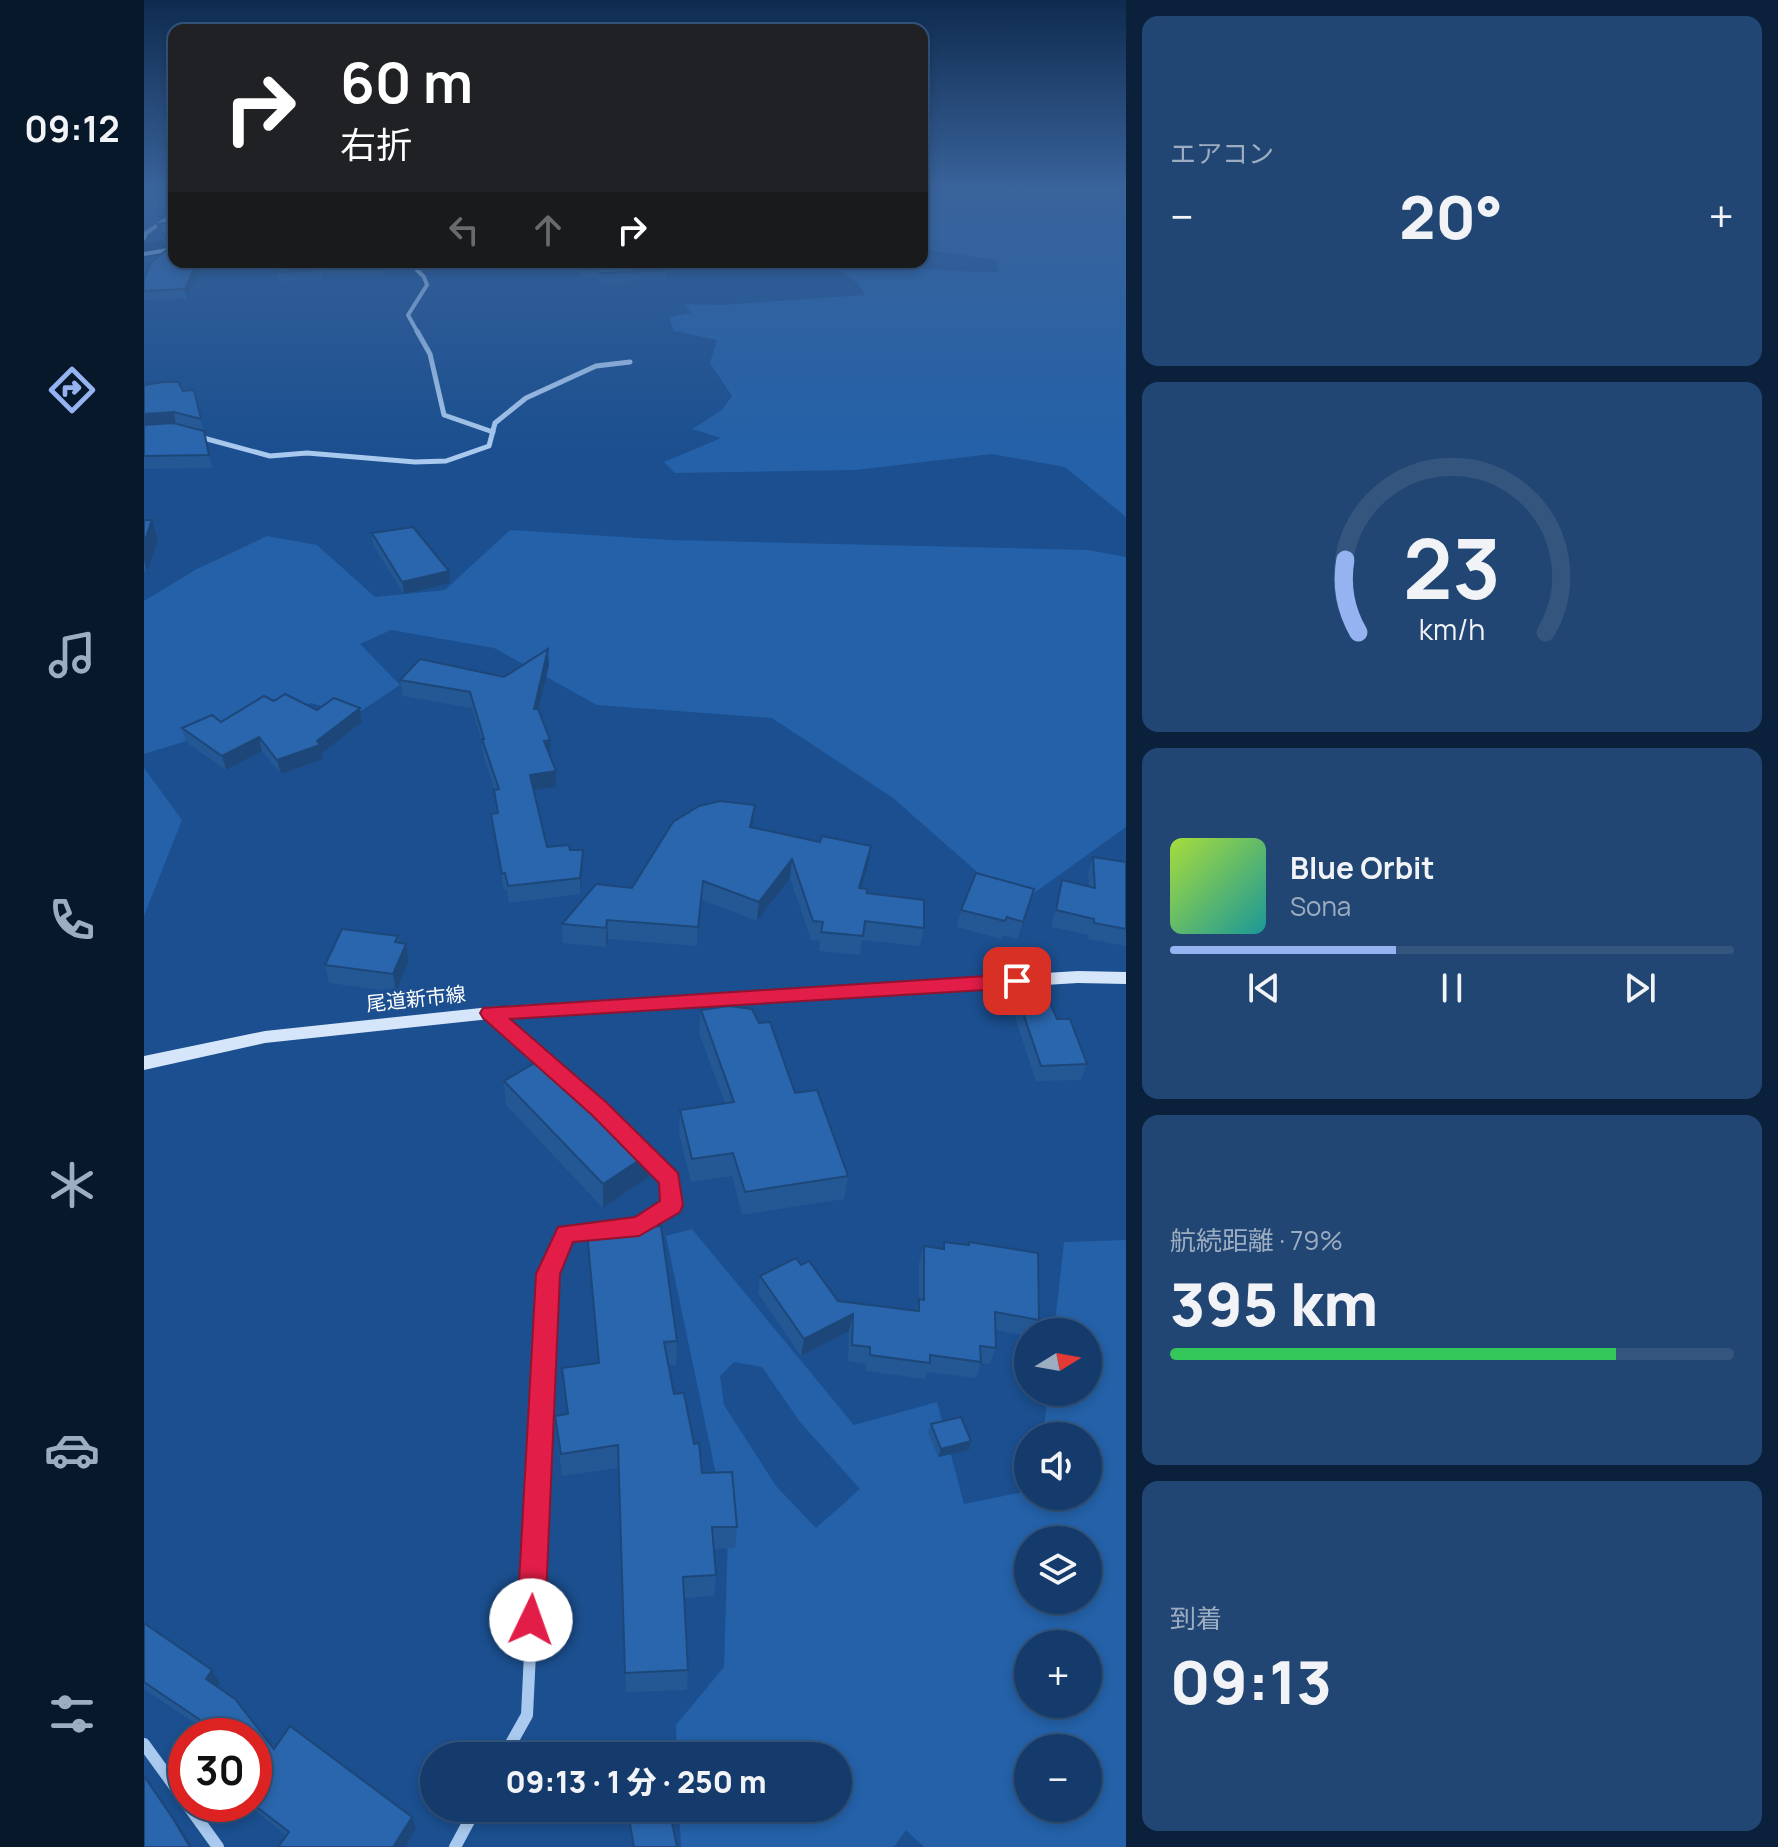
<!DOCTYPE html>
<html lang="ja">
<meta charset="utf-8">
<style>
:root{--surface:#143b6b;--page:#214673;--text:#f1f3f6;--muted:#9dadc1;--line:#33557e;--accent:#95b2f1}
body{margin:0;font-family:Manrope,"Noto Sans JP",sans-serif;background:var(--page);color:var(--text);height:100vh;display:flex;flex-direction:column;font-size:30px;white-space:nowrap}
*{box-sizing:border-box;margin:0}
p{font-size:26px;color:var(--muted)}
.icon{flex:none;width:44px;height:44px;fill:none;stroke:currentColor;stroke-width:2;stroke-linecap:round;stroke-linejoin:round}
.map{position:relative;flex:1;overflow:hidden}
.panel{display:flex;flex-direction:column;gap:16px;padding:16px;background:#0b203b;width:652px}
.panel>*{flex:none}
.guide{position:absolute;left:24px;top:24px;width:760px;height:244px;border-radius:16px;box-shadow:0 4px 12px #0003,0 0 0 2px var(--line);background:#202124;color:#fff;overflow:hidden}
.needle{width:52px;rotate:79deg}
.buttons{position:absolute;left:870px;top:1318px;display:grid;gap:16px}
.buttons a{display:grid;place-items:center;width:88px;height:88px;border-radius:50%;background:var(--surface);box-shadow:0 4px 12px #0003,0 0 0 2px var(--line);font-size:40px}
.speed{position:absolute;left:24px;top:1718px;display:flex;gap:16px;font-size:40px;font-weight:700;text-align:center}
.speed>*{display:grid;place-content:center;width:104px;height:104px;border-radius:50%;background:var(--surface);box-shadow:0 4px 12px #0003,0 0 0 2px var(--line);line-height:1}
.speed .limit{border:12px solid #d22;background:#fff;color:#111}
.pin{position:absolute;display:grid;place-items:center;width:68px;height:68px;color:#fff;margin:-34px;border-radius:16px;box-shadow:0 4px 12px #0006}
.me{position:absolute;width:88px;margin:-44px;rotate:3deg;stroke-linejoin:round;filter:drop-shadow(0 0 6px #0008)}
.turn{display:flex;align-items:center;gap:28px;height:168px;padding:0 40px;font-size:36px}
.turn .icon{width:104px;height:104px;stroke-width:2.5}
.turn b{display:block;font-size:56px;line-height:68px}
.lanes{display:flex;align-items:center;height:76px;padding:0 40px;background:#0003;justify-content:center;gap:40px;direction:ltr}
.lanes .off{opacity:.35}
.big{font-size:60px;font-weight:800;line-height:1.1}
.panel .card{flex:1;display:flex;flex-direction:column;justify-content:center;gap:12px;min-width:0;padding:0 28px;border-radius:16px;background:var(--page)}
.panel .dial{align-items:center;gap:0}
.dial svg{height:208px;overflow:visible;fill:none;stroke:var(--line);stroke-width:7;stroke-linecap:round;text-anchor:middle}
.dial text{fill:var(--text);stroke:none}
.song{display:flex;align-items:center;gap:24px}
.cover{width:96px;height:96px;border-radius:12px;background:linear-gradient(135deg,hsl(80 70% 55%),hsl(180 70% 35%))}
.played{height:8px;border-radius:4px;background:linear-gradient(90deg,var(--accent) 40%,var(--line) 40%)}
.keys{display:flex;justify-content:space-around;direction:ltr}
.heat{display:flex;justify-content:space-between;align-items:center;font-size:44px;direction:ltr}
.charge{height:12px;border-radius:6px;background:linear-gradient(90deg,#34c759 79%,var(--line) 0)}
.trip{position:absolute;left:276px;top:1742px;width:432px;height:80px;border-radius:40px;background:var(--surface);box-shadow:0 4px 12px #0003,0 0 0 2px var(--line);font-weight:800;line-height:80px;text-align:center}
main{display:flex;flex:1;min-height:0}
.menu{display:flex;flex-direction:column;width:144px;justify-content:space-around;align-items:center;background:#08182b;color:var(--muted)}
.menu .icon{width:56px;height:56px}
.menu .selected{color:var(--accent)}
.menu b{font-size:36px;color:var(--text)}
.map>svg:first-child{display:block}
</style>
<main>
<nav class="menu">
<b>09:12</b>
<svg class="icon selected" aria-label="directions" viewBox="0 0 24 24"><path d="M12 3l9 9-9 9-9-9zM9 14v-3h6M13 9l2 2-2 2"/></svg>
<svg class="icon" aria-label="music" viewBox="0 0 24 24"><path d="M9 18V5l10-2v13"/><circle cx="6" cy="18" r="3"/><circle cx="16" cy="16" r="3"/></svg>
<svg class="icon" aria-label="phone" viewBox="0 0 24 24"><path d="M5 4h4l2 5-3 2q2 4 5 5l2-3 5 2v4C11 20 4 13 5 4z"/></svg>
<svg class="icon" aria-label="climate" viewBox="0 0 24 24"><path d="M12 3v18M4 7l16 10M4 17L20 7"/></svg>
<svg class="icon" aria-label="car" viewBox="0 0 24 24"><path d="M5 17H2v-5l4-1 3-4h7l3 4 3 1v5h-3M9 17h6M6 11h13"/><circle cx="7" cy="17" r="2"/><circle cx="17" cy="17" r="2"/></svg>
<svg class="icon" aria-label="filters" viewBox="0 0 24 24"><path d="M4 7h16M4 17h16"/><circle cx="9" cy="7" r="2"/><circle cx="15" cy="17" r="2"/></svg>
</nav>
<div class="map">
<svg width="982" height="1847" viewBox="0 0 982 1847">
<rect width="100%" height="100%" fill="#1b4f8f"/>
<g fill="#2461a8" fill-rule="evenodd">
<path d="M 861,190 L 982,190 L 982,517 L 921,467 L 848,454 L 712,470 L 531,473 L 520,462 L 577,438 L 548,429 L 578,410 L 588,396 L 566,363 L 573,340 L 530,331 L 525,317 L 547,313 L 540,304 L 576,305 L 722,295 L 713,283 L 683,262 C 741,262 797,273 855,272 L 852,260 L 778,249 L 778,203 L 811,197 L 859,201 L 871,195 Z"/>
<path d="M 366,530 L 526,540 L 944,550 L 982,557 L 982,827 L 872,906 L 749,798 L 628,718 L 453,705 L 350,648 L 247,630 L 216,644 L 256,685 L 211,715 L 167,703 L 0,754 L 0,601 L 51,570 L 123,536 L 173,545 L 231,597 L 301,590 Z"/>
<path d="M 0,768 L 38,820 L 0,916 Z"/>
<path d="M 548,1229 L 710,1425 L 793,1402 L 820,1504 L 884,1491 L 884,1496 L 944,1496 L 944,1436 L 899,1436 L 904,1392 L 944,1392 L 944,1332 L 910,1332 L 920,1242 L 982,1240 L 982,1847 L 780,1847 L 762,1830 L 750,1847 L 537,1847 L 535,1808 L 694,1808 L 694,1756 L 533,1756 L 532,1725 L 580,1667 L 584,1532 L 522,1236 ZM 590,1362 L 618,1367 L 656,1422 L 716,1489 L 672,1528 L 632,1486 L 580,1405 L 576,1376 ZM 884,1540 L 944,1540 L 944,1600 L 884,1600 ZM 884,1644 L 944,1644 L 944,1704 L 884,1704 ZM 884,1748 L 944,1748 L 944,1808 L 884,1808 Z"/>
</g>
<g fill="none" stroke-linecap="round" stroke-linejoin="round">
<path fill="#123a6d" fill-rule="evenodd" d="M 30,238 L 30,254 L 0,257 L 0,243 Z"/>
<g stroke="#a9c9ee" stroke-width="4">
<path d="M 0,238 L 2,233 L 30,214"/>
<path d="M 0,254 L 30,249"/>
<path d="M 251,262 L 318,268 L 436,262"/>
<path d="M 267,264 L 280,277 L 283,285 L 264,315 L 274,333"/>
</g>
<g stroke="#a9c9ee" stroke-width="5">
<path d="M 273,331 L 286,354 L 300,415 L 349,432"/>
<path d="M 52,436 L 126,456 L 163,453 L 271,462 L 302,461 L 345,446 L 351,423 L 382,398 L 452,366 L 486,362"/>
</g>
<path stroke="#a9c9ee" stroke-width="8" d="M 347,1013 L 361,1025"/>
<g stroke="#a9c9ee" stroke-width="10">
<path d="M 359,1023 L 406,1065"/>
<path d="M 399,1388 L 404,1274 L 422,1233 L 495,1226 L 528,1205 L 526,1180 L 500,1154"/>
</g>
<g stroke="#a9c9ee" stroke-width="12">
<path d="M 0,1744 L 42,1802"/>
<path d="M 360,1756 L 383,1715 L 399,1386"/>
<path d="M 43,1804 L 74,1847"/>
<path d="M 311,1847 L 332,1808"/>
</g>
<path fill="#d6e6fa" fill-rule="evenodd" d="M 934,971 L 982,972 L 982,984 L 934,983 L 346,1019 L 121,1043 L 0,1070 L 0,1056 L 121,1031 L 346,1007 Z"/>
</g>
<g fill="#245895">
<path d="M 30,222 L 30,262 L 57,265 L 43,299 L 0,300 L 0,279 L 29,244 L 22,245 L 15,233 L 13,224 Z"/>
<path d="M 136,262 L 240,267 L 241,276 L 178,274 L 178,279 L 134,282 L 133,272 Z"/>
<path d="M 433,262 L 517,262 L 523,270 L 522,280 L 456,283 L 455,278 L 439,278 L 433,267 Z"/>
<path d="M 0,385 L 39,391 L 50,390 L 68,468 L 0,469 Z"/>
<path d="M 0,520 L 14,541 L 3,572 L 0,572 Z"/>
<path d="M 228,533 L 305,571 L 306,583 L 260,594 L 229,545 Z"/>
<path d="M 405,665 L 395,709 L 407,756 L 406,756 L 412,787 L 389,791 L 403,847 L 426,850 L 439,867 L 436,894 L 365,903 L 363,890 L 360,890 L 349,830 L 347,814 L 352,813 L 350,790 L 351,790 L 339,755 L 338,742 L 328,708 L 259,696 L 256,680 L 360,677 Z"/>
<path d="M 130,701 L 173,710 L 216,708 L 218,722 L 178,753 L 179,759 L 137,774 L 118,751 L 82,770 L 42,742 L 38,728 L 77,722 Z"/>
<path d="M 611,805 L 608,828 L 724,865 L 717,888 L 723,893 L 780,928 L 776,946 L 718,940 L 716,955 L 675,951 L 676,941 L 667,940 L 646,878 L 613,921 L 558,900 L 553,946 L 464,939 L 462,947 L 419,943 L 418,924 L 488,888 Z"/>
<path d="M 949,857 L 982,862 L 982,946 L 944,939 L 945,935 L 907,927 L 918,880 L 945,887 L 944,873 Z"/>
<path d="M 890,889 L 874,939 L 858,935 L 857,939 L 813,927 L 817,910 Z"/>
<path d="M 254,936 L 255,943 L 262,944 L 265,961 L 252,992 L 185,983 L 181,965 Z"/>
<path d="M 873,995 L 943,1064 L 937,1080 L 892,1081 L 869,1011 Z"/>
<path d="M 557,1010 L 651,1093 L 704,1176 L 700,1199 L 598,1215 L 588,1176 L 547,1182 L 535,1133 L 536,1110 L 581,1103 L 555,1033 Z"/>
<path d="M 360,1081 L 506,1176 L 459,1208 L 362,1105 Z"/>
<path d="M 443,1232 L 533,1341 L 532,1365 L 524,1365 L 530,1394 L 550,1444 L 558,1473 L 593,1527 L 591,1548 L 570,1549 L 572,1575 L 570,1596 L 540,1598 L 544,1670 L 543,1690 L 482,1692 L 474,1468 L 418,1476 L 411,1416 L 423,1414 L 418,1368 L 454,1363 Z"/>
<path d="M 800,1242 L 824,1245 L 825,1242 L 895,1320 L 891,1332 L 884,1332 L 884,1336 L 851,1330 L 852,1348 L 846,1364 L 837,1363 L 832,1378 L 784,1372 L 781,1379 L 722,1371 L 722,1364 L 704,1361 L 705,1331 L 657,1356 L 614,1293 L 616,1276 L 657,1265 L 694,1301 L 772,1310 L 775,1299 L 775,1263 L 780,1246 L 799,1249 Z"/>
<path d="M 787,1424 L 827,1441 L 825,1450 L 794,1457 L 784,1432 Z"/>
<path d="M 0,1623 L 68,1670 L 76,1683 L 73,1687 L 130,1749 L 268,1817 L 272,1828 L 142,1835 L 103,1804 L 110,1804 L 110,1736 L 70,1736 L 0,1689 Z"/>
<path d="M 491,1808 L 491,1816 L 533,1847 L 490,1847 L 485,1821 L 397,1823 L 395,1813 Z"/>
</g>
<g fill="#1d4779">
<path d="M 29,235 L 30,244 L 22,245 L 20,236 Z"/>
<path d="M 53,262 L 61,262 L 57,265 L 43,299 L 41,289 Z"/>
<path d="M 30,412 L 32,425 L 0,428 L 0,414 Z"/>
<path d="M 8,520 L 14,541 L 3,572 L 0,559 L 0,543 Z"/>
<path d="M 305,571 L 306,583 L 260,594 L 258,582 Z"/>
<path d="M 404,649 L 405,665 L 391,725 L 390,709 Z"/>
<path d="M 216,708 L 218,722 L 178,753 L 179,759 L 137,774 L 133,760 L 173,741 Z"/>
<path d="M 115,737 L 118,751 L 82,770 L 78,756 Z"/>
<path d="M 406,740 L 407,756 L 401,757 L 400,741 Z"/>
<path d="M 412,771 L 412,787 L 387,791 L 386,775 Z"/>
<path d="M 611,805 L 609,823 L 604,845 L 606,827 Z"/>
<path d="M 727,846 L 724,865 L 712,907 L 715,888 Z"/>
<path d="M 439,850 L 439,867 L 436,894 L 436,878 Z"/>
<path d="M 648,859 L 646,878 L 613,921 L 615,902 Z"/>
<path d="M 559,881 L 558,900 L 553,946 L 554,927 Z"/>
<path d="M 890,889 L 885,906 L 874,939 L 879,922 Z"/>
<path d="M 463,920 L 464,939 L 462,947 L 462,928 Z"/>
<path d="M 262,944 L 265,961 L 252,992 L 249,974 Z"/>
<path d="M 506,1153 L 506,1176 L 459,1208 L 459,1184 Z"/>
<path d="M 709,1314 L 705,1331 L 657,1356 L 660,1339 Z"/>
<path d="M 827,1441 L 825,1450 L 794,1457 L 797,1449 Z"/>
<path d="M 68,1670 L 76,1683 L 70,1692 L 62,1679 Z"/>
<path d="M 0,1774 L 37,1829 L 48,1847 L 46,1847 L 0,1776 Z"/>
<path d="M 268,1817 L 272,1828 L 261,1847 L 249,1847 Z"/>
</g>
<g fill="#2a66ad" stroke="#1d4779" stroke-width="2">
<path d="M 30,222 L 30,236 L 29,235 L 20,236 L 13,224 Z"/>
<path d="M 30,243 L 30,262 L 53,262 L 41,289 L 0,291 L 0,279 L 7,263 Z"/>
<path d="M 136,262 L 238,262 L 240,267 L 176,265 L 176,270 L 133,272 Z"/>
<path d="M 436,262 L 517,262 L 523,270 L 456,273 L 455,267 L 439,267 Z"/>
<path d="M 19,382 L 34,382 L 39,391 L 50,390 L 57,419 L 30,412 L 0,414 L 0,385 Z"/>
<path d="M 29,423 L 60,431 L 65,455 L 0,456 L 0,425 Z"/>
<path d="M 0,520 L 8,520 L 0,543 Z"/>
<path d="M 269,527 L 305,571 L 258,582 L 228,533 Z"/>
<path d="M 404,649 L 390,709 L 394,709 L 406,740 L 400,741 L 412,771 L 386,775 L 403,847 L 425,845 L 426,850 L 439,850 L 436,878 L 364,886 L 361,873 L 358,874 L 347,814 L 354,813 L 350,790 L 355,789 L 338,739 L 340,739 L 326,692 L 256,680 L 276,659 L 360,677 Z"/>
<path d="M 141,694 L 173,710 L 190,698 L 216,708 L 173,741 L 176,745 L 133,760 L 115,737 L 78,756 L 38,728 L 68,715 L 77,722 L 120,696 L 130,701 Z"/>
<path d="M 576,801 L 611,805 L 606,827 L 676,842 L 678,836 L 727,846 L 715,888 L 723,889 L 723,893 L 780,900 L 780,928 L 721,921 L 719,936 L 677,932 L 679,922 L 669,921 L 648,859 L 615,902 L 559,881 L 554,927 L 463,920 L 462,928 L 418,924 L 452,884 L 488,888 L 529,822 L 555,806 Z"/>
<path d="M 949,857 L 982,862 L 982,929 L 950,923 L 950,919 L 912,910 L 918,880 L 951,888 Z"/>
<path d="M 832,873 L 890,889 L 879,922 L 863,917 L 861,921 L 817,910 Z"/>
<path d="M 198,929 L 254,936 L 251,942 L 262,944 L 249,974 L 181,965 Z"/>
<path d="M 902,994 L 913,1019 L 926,1019 L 943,1064 L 897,1066 L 873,995 Z"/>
<path d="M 585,1006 L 608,1009 L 615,1023 L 626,1022 L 651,1093 L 673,1090 L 704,1176 L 601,1192 L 589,1153 L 548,1159 L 536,1110 L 590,1102 L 557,1010 Z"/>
<path d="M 406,1054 L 506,1153 L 459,1184 L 360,1081 Z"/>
<path d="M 517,1226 L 533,1341 L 520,1342 L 530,1394 L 540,1393 L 550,1444 L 555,1443 L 558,1473 L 588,1472 L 593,1527 L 568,1527 L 572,1575 L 539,1577 L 544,1670 L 481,1673 L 474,1445 L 417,1454 L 411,1416 L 424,1414 L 418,1368 L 455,1363 L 443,1232 Z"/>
<path d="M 800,1242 L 825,1245 L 825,1242 L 894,1253 L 895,1320 L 851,1312 L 852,1348 L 836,1346 L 837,1362 L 786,1355 L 786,1363 L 726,1355 L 726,1347 L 708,1345 L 709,1314 L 660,1339 L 616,1276 L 652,1258 L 657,1265 L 665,1261 L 694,1301 L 775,1311 L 775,1299 L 780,1300 L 780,1246 L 800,1249 Z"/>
<path d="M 817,1417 L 827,1441 L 797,1449 L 787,1424 Z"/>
<path d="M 0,1623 L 68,1670 L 62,1679 L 91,1699 L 130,1749 L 146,1726 L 268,1817 L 249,1847 L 134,1847 L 145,1832 L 109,1804 L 110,1804 L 110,1736 L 80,1736 L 0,1682 Z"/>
<path d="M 0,1776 L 28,1817 L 46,1847 L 0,1847 Z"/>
<path d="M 395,1808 L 491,1808 L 491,1811 L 395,1813 Z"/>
<path d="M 525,1808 L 533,1847 L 490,1847 L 485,1818 Z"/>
</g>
<linearGradient id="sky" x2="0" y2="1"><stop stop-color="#0f2b4f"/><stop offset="0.42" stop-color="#39639b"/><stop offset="1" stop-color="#39639b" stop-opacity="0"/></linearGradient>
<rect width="982" height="449" fill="url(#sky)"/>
<path fill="#e11d48" stroke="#92132f" stroke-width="2" d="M 873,974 L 882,981 L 873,988 L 366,1019 L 463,1103 L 534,1173 L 539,1205 L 536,1212 L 495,1236 L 429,1242 L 416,1274 L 401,1620 L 397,1630 L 387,1634 L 377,1630 L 373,1620 L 392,1274 L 414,1227 L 491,1217 L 516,1201 L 515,1183 L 448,1115 L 339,1018 L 336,1013 L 339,1008 Z"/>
<g text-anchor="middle" stroke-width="8" stroke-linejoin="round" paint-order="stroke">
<g font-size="20" fill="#fff" stroke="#1b4f8f">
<text transform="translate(272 999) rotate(-6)" y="7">尾道新市線</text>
</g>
</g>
</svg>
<div class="buttons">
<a><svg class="needle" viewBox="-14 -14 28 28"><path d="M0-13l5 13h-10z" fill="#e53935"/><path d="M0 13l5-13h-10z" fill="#9dadc1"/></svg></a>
<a><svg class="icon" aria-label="sound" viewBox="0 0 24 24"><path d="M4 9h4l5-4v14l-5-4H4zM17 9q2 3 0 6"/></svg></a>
<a><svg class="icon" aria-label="layers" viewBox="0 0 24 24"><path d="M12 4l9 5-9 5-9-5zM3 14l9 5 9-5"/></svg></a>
<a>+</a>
<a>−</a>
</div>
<div class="speed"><div class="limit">30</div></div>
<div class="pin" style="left:873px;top:981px;background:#d93025"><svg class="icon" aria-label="arrive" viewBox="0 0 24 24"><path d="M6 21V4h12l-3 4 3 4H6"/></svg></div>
<svg class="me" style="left:387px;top:1620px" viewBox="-20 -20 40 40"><circle r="19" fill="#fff"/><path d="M0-13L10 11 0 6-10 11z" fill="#e11d48"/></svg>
<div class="trip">09:13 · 1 分 · 250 m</div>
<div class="guide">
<div class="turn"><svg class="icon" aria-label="right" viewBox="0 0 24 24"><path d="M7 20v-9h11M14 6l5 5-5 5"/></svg><div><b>60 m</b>右折</div></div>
<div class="lanes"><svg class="icon off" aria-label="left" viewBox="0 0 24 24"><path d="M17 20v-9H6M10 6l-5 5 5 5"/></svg><svg class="icon off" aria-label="ahead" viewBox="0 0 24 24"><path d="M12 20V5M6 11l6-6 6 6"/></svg><svg class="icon" aria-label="right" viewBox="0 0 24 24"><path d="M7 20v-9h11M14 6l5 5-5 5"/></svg></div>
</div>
</div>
<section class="panel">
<div class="card"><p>エアコン</p>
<div class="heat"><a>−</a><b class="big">20°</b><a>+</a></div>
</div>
<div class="card dial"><svg viewBox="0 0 100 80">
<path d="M14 69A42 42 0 1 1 86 69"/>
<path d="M14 69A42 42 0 0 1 9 41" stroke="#95b2f1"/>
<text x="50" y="56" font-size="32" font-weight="700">23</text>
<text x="50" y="72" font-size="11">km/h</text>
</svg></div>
<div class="card">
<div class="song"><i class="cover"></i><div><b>Blue Orbit</b><p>Sona</p></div></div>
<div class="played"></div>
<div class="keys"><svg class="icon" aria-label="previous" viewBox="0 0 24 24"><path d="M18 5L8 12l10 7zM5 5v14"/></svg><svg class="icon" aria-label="pause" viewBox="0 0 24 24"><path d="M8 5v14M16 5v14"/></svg><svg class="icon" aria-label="next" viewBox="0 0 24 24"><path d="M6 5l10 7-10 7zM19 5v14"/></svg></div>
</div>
<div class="card"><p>航続距離 · 79%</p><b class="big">395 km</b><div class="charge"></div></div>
<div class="card"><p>到着</p><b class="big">09:13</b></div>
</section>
</main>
